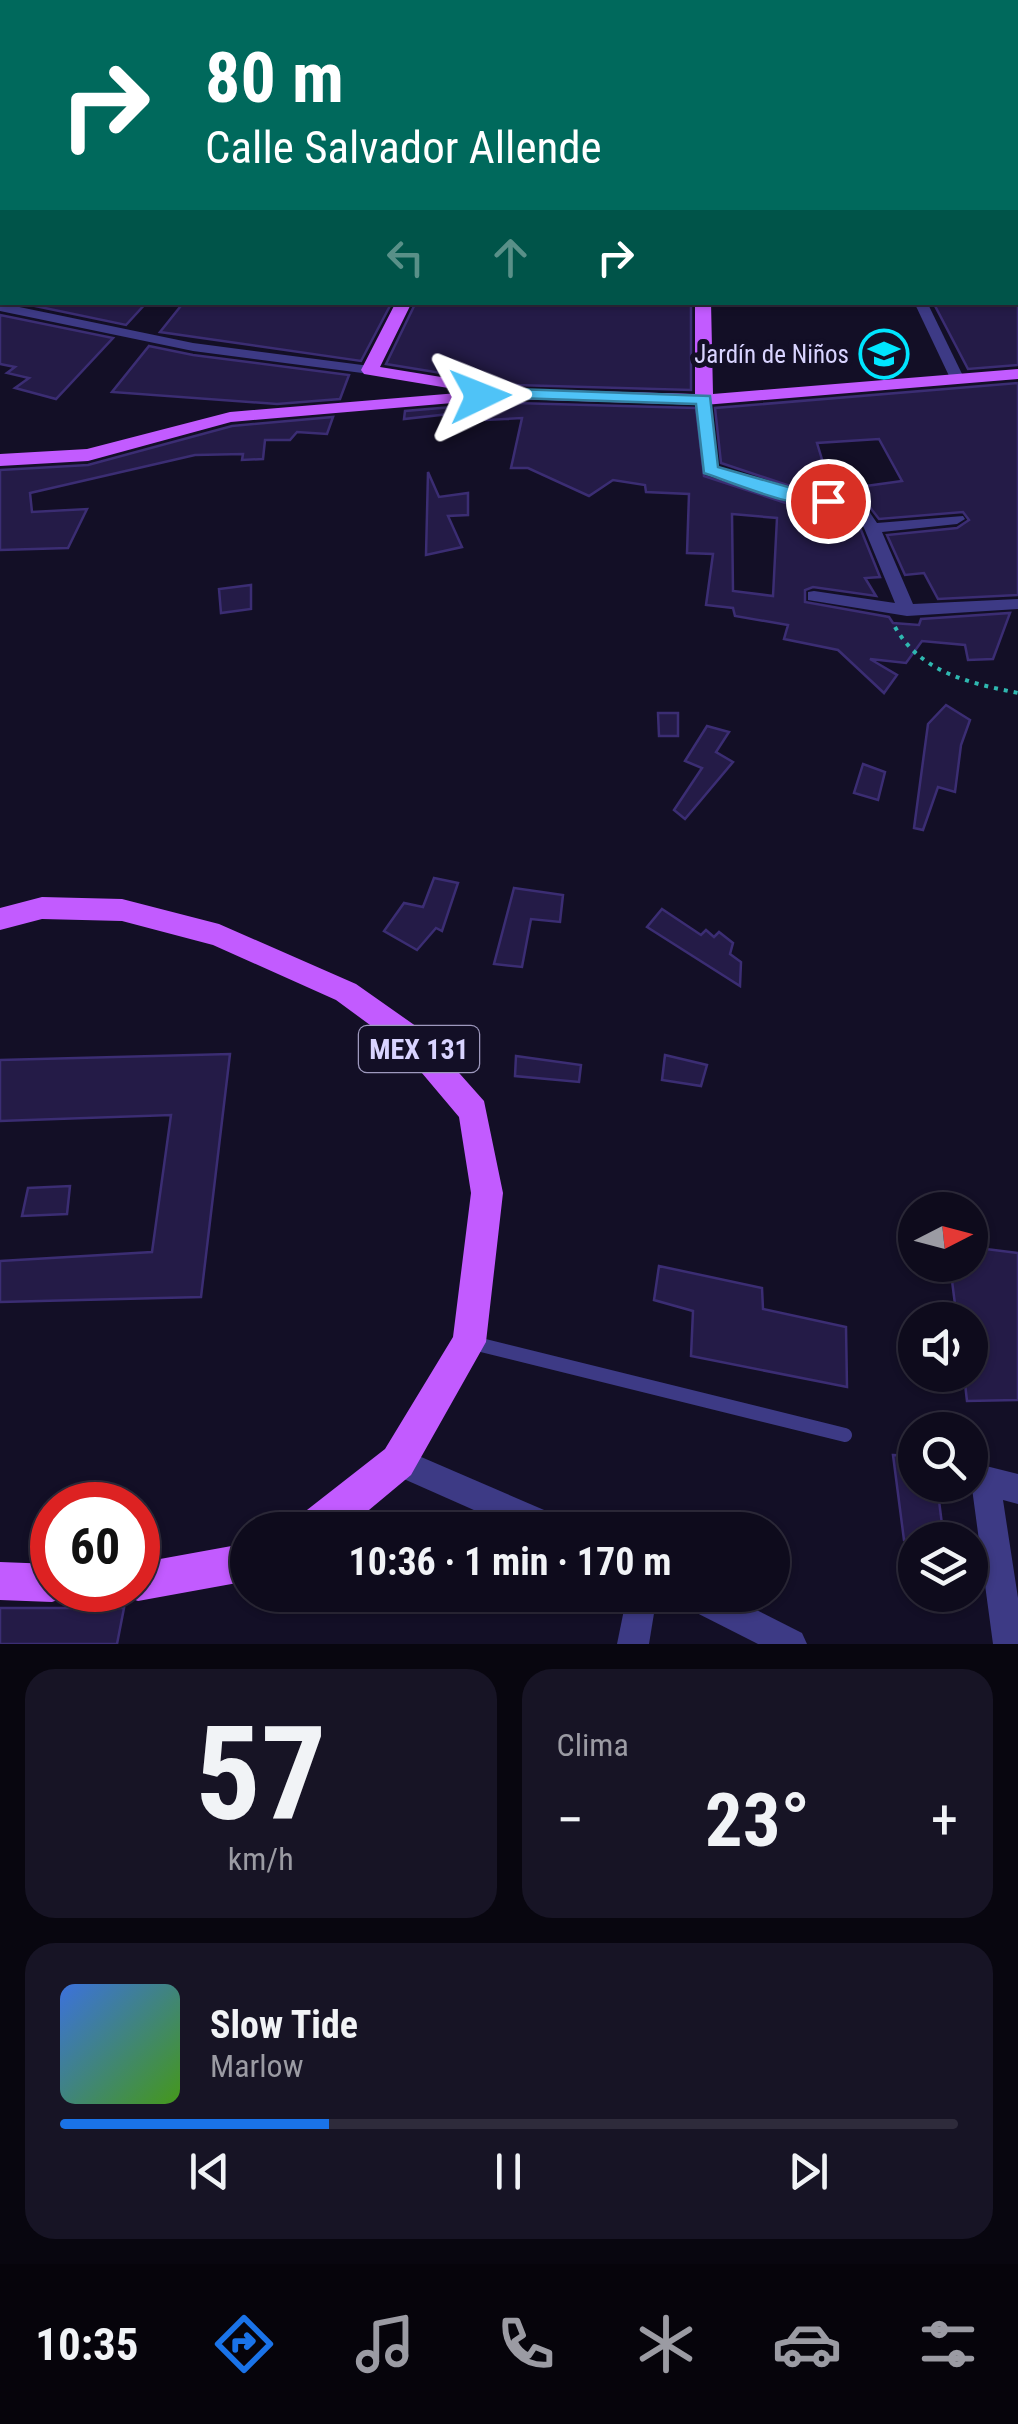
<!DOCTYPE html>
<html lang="es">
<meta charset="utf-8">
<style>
:root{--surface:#0e0b1c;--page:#171425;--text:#f1f3f6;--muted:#9b9ba3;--line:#2e2b3b;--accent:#1a73e8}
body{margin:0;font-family:"Roboto Condensed",sans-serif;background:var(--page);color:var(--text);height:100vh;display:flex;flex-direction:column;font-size:38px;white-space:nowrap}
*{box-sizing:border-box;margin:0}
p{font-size:32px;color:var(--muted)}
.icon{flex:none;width:55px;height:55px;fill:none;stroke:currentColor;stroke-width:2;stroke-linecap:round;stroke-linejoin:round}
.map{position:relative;height:1644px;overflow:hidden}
.panel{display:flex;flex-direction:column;gap:25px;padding:25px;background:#08060f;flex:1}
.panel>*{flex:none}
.hud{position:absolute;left:0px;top:0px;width:1020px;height:305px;box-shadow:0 2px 8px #0004,0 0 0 2px var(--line);background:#00695c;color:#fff;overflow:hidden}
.needle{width:65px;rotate:84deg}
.buttons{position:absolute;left:898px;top:1192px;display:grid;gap:20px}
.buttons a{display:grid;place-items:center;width:90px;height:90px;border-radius:50%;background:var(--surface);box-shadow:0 2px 8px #0004,0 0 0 2px var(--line);font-size:50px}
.speed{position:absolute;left:30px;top:1482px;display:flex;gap:20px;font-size:50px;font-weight:700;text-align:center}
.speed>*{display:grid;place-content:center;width:130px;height:130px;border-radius:50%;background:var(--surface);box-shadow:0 2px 8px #0004,0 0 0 2px var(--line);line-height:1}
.speed .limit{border:15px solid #d22;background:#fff;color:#111}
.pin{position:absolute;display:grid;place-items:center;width:85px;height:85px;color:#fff;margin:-42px;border:5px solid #fff;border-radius:50%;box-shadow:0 2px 10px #0007}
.me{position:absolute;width:110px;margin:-55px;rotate:88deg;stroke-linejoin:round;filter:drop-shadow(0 0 8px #0008)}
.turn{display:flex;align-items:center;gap:35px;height:210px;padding:0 40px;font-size:45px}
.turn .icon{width:130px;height:130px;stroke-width:2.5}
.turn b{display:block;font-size:70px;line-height:85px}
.lanes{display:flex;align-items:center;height:95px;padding:0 40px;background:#0003;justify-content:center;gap:50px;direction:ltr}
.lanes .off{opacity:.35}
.big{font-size:75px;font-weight:700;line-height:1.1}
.panel .card{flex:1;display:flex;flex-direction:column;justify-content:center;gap:15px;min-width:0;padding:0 35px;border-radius:30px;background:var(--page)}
.panel .dial{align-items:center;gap:0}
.dial b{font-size:130px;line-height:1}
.song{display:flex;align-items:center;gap:30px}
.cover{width:120px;height:120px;border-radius:15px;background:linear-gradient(135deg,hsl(220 70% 55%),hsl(100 70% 35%))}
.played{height:10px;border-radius:5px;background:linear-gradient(90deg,var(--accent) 30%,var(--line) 30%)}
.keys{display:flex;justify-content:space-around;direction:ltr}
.heat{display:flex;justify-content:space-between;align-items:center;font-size:55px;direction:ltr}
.panel .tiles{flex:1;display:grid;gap:25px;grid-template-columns:1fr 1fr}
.card:last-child{grid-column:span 2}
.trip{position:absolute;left:230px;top:1512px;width:560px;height:100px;border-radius:50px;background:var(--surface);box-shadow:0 2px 8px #0004,0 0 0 2px var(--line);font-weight:700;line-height:100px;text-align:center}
.dock{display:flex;height:160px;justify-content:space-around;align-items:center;background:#06040b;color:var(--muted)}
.dock .icon{width:70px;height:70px}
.dock .on{color:var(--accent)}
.dock b{font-size:45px;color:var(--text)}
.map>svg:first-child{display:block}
</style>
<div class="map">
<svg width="1018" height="1644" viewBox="0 0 1018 1644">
<rect width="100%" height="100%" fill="#130f26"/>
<g fill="#241b47" stroke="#3b2d73" stroke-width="2.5" fill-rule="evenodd">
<path d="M 16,302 L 147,302 L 126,325 Z"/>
<path d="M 184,302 L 392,302 L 361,361 L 160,332 Z"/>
<path d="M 416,302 L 691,302 L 691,390 L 515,385 L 386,364 Z"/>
<path d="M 933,302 L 1018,302 L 1018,365 L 968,369 Z"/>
<path d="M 0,315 L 113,338 L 56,399 L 15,388 L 29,378 L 7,373 L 15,367 L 0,364 Z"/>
<path d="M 149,346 L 193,355 L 349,375 L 340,399 L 277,404 L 112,392 Z"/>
<path d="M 1018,383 L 1018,595 L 938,599 L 924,573 L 905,575 L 887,535 L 957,528 L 969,520 L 963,512 L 879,519 L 862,497 L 802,490 L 721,463 L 715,408 ZM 879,439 L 902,481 L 837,490 L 836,480 L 828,479 L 817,443 Z"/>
<path d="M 482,397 L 515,403 L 696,408 L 704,476 L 798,507 L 850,512 L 861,530 L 880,577 L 865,578 L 876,596 L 813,587 L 805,590 L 805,602 L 889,617 L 893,623 L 919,625 L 921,619 L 1010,613 L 993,659 L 968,660 L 965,645 L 922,641 L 906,663 L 870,659 L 897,675 L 884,693 L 838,650 L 784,639 L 788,625 L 735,616 L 733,608 L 706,605 L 713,554 L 687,553 L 689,494 L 646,492 L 645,485 L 613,480 L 589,496 L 528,468 L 511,468 L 522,418 L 486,420 L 486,410 L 404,419 L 405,411 L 476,405 ZM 732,514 L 777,518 L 773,596 L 733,591 Z"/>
<path d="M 333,417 L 327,434 L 297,432 L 290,440 L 265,440 L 263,459 L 242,460 L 243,454 L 195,455 L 30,493 L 32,512 L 87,509 L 68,548 L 0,550 L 0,470 L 88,465 L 232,426 Z"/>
<path d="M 428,472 L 439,497 L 468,493 L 468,515 L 448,516 L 462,547 L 426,555 Z"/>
<path d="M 251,585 L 251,609 L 221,613 L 219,589 Z"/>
<path d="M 946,705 L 970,720 L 961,745 L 955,792 L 938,787 L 923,830 L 914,828 L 928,724 Z"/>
<path d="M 658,713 L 678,713 L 678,736 L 659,736 Z"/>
<path d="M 707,726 L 729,732 L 716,752 L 733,762 L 685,819 L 674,810 L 702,768 L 685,761 Z"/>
<path d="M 863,764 L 885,772 L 878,800 L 854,793 Z"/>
<path d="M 434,878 L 458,883 L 442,931 L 436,928 L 417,950 L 384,931 L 404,903 L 423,907 Z"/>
<path d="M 514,888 L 563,895 L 560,922 L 531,919 L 522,967 L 494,964 Z"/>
<path d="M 662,909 L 701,935 L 706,930 L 714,937 L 719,932 L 733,943 L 730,954 L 741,962 L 740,986 L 647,927 Z"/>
<path d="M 230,1054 L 201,1297 L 0,1302 L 0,1261 L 152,1252 L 171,1115 L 0,1121 L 0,1060 Z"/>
<path d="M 665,1055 L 707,1065 L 701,1086 L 662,1080 Z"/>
<path d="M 516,1056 L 581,1065 L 579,1082 L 515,1076 Z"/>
<path d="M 70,1186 L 67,1214 L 22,1216 L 28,1188 Z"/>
<path d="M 970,1247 L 1018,1253 L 1018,1400 L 967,1401 L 964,1375 L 970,1375 L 970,1320 L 957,1320 L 950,1265 L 970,1265 Z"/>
<path d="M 659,1266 L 762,1288 L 763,1309 L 846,1327 L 847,1387 L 691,1356 L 693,1311 L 654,1300 Z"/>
<path d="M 893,1455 L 915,1456 L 915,1485 L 937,1485 L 944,1540 L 904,1540 Z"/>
<path d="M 0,1608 L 124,1608 L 117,1644 L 0,1644 Z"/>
</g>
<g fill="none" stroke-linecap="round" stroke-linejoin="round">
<path stroke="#2fb8b0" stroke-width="4" stroke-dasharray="4 6" stroke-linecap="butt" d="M 895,627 C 921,673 970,683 1018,693"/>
<path stroke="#3d3a85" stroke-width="14" d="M 473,1343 L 845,1435"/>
<g fill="#3d3a85" fill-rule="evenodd">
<path d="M 130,0 L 166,0 L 168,2 L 134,2 Z"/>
<path d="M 276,0 L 284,0 L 285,2 L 277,2 Z"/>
<path d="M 659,0 L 667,0 L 668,2 L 660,2 Z"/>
<path d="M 727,0 L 735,0 L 736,2 L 728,2 Z"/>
<path d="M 918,0 L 928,0 L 929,2 L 920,2 Z"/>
<path d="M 0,36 L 2,37 L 2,43 L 0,42 Z"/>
<path d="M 2,68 L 2,74 L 0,75 L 0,69 Z"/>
<path d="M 0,139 L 2,140 L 2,146 L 0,146 Z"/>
<path d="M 914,302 L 927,302 L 964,378 L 962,381 L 950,378 Z"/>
<path d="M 0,303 L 193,343 L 370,366 L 377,370 L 370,374 L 193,351 L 0,311 Z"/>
<path d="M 699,397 L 711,400 L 717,466 L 801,494 L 862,501 L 877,523 L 963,516 L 965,519 L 957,524 L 882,532 L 913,604 L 1018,599 L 1018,609 L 907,616 L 808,600 L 808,592 L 814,591 L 895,603 L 864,528 L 852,508 L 799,503 L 705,472 Z"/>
<path d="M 398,1447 L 565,1519 L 569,1530 L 519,1530 L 388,1472 L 383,1462 L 388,1452 Z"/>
<path d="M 986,1466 L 1018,1474 L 1018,1504 L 1003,1500 L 1018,1598 L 1018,1644 L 993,1644 L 971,1481 L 976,1471 Z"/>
<path d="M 627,1595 L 657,1595 L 649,1644 L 617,1644 Z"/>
<path d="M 679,1595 L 727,1595 L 802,1633 L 807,1644 L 758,1644 L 683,1606 Z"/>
</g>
<g fill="#c25bff" fill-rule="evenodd">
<path d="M 396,302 L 412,302 L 380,367 L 515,389 L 695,394 L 695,302 L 711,302 L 713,394 L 1018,369 L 1018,379 L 704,405 L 515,399 L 364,374 L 361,370 Z"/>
<path d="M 470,392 L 479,397 L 476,401 L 231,422 L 88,461 L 0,466 L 0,454 L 87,449 L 230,412 Z"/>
<path d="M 42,897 L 122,899 L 219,924 L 356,984 L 420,1029 L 484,1101 L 503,1193 L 486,1342 L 411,1475 L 345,1530 L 292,1530 L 298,1517 L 385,1449 L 453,1337 L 471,1193 L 459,1117 L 400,1047 L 336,1000 L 213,945 L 122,921 L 42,919 L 0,930 L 0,908 Z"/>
<path d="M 248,1543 L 248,1581 L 138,1601 L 124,1596 L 122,1590 L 138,1590 L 138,1563 Z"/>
<path d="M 0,1562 L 52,1564 L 52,1590 L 68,1590 L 66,1597 L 52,1602 L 0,1600 Z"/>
</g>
</g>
<path fill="#4fc3f7" stroke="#337fa1" stroke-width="2.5" d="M 515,389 L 710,396 L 718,467 L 837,501 C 815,518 731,482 704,473 L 696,404 L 515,398 L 480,401 L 472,396 L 480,391 Z"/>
<defs>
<g id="school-ring" transform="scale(2.5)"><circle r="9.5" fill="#130f26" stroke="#00e5ff" stroke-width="1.5"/><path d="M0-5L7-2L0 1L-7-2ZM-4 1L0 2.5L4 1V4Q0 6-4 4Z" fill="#00e5ff"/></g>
</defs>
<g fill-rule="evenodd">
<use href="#school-ring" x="884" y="354"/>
</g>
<g text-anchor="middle" stroke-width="10" stroke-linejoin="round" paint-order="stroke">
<g font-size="25" fill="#d9d4ff" stroke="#130f26" text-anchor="end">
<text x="849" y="363">Jardín de Niños</text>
</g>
<rect fill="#130f26" stroke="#9e99be" stroke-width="2.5" x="359" y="1026" width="120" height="46" rx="8"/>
<g font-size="28" font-weight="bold" fill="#d9d4ff">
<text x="419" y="1059">MEX 131</text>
</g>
</g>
</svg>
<div class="buttons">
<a><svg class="needle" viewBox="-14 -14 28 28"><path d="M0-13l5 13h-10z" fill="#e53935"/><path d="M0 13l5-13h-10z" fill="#9b9ba3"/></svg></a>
<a><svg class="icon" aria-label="sound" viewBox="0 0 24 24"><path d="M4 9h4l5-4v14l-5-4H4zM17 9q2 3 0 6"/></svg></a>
<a><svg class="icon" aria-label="search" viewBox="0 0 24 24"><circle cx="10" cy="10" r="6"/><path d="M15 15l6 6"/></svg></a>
<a><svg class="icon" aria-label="layers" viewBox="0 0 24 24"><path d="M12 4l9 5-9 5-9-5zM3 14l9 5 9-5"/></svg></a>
</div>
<div class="speed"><div class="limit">60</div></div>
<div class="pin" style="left:828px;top:501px;background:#d93025"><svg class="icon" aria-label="arrive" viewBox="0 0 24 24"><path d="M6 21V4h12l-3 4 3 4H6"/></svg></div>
<svg class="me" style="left:480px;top:396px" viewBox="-20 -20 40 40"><path d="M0-17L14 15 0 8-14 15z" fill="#4fc3f7" stroke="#fff" stroke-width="4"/></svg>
<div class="trip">10:36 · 1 min · 170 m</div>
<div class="hud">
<div class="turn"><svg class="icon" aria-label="right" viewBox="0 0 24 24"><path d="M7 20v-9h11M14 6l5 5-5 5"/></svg><div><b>80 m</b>Calle Salvador Allende</div></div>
<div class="lanes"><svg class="icon off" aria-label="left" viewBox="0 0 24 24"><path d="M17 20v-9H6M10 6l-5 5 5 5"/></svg><svg class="icon off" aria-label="ahead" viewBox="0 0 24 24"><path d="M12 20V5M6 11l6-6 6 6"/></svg><svg class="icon" aria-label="right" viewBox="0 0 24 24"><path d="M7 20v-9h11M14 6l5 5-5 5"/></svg></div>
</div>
</div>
<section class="panel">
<div class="tiles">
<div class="card dial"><b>57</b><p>km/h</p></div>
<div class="card"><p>Clima</p>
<div class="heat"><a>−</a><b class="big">23°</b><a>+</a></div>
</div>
<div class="card">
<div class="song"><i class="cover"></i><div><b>Slow Tide</b><p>Marlow</p></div></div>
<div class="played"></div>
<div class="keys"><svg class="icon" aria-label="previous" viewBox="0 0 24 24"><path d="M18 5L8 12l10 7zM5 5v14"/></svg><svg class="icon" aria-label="pause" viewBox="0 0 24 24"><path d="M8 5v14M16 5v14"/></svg><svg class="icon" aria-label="next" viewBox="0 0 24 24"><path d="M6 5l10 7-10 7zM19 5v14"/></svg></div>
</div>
</div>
</section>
<nav class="dock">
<b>10:35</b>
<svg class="icon on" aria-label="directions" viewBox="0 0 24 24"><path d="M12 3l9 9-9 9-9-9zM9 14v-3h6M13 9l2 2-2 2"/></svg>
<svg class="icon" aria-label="music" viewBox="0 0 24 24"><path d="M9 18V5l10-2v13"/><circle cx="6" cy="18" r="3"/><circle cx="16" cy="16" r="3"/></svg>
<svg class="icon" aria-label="phone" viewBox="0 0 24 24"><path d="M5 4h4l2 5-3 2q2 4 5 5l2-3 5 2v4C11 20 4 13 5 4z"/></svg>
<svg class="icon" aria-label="climate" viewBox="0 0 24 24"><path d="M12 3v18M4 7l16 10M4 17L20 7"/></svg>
<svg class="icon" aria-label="car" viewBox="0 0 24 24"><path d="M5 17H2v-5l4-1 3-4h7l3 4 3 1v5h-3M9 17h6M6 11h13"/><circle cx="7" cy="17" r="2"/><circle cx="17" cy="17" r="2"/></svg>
<svg class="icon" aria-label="filters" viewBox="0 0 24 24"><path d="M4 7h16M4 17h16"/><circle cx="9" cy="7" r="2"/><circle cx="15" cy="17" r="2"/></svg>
</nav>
